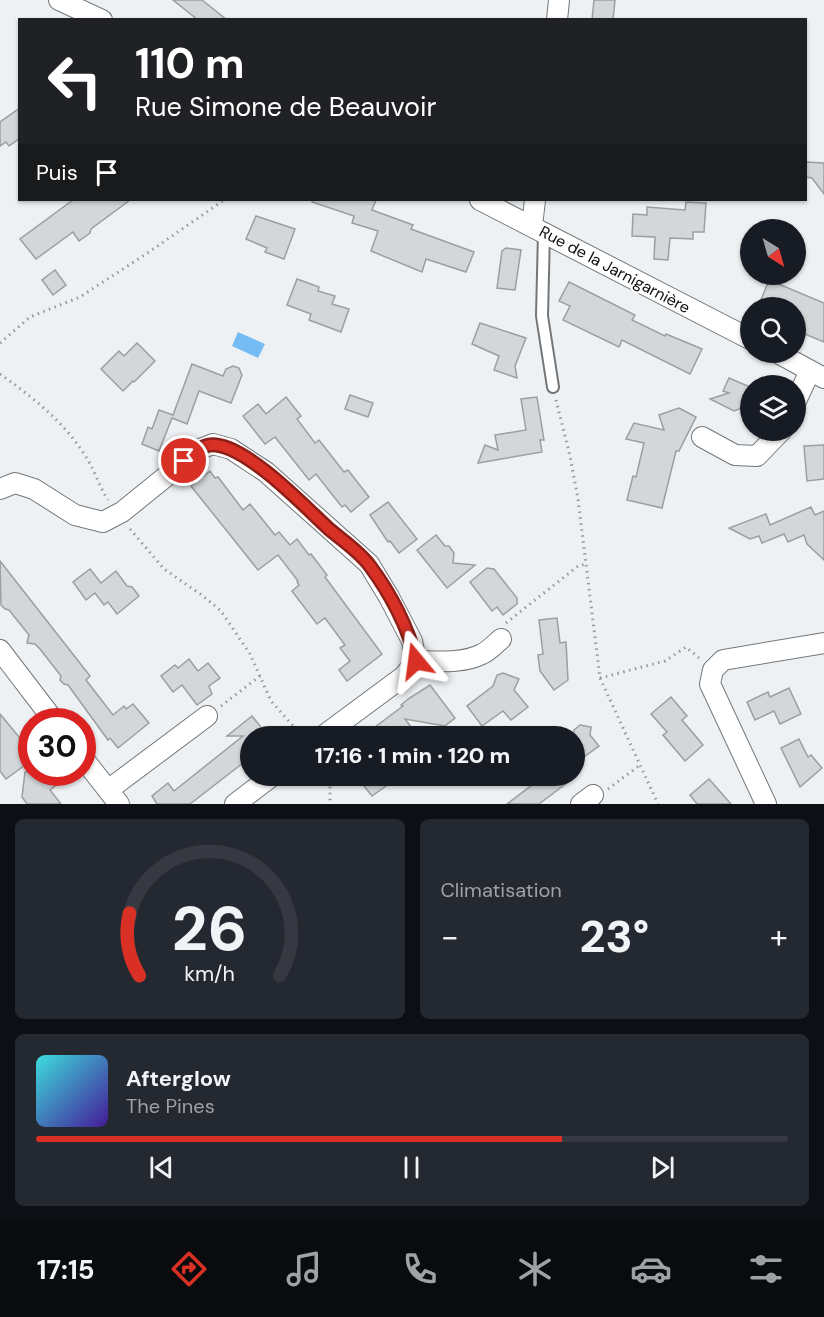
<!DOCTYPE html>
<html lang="fr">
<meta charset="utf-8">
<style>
:root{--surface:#171b24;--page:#242831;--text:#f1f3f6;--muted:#9ea1a6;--line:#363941;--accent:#d93025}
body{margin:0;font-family:"DM Sans",sans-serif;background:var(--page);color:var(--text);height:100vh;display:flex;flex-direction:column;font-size:22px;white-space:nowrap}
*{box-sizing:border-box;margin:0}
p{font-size:20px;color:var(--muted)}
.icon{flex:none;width:33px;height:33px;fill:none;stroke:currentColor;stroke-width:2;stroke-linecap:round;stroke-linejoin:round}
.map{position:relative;height:804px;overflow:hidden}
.details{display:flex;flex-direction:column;gap:15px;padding:15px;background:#0d0f14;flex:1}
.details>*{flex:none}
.banner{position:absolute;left:18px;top:18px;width:789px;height:183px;border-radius:0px;box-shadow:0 2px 4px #0004;background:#202124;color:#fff;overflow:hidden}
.needle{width:39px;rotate:143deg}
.controls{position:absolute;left:740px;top:219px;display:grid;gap:12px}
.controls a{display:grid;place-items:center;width:66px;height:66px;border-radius:50%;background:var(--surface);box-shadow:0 2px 4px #0004;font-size:30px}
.speed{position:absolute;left:18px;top:708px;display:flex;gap:12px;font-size:30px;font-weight:700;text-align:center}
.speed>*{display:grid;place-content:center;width:78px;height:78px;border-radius:50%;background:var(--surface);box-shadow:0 2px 4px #0004;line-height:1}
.speed .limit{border:9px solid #d22;background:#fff;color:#111}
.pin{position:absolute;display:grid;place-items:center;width:51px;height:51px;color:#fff;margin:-26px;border:3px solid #fff;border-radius:50%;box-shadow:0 2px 6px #0007}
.me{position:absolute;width:66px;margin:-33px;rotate:344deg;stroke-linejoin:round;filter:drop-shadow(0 0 4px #0008)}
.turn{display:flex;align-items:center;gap:21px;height:126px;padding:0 18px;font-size:27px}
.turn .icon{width:78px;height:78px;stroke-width:2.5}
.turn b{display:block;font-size:42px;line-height:51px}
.then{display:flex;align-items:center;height:57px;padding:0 18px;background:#0003;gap:12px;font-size:22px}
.big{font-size:45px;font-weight:800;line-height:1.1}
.details .widget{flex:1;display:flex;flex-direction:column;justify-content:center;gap:9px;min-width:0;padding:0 21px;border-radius:9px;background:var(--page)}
.details .dial{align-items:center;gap:0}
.dial svg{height:156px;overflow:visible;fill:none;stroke:var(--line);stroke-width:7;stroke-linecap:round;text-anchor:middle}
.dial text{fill:var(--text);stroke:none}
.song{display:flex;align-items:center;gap:18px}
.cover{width:72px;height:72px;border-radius:9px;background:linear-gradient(135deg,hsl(180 70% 55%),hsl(260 70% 35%))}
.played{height:6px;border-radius:3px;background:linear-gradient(90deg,var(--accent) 70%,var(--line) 70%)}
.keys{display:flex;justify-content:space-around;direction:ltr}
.heat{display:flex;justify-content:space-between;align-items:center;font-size:33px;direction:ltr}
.details .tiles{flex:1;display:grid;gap:15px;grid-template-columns:1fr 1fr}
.widget:last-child{grid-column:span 2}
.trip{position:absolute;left:240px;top:726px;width:345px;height:60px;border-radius:30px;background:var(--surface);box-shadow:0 2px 4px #0004;font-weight:800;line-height:60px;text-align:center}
.dock{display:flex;height:96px;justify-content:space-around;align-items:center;background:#090b0e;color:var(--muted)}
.dock .icon{width:42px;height:42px}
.dock .on{color:var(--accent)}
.dock b{font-size:27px;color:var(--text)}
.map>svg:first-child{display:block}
</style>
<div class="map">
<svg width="824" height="804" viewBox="0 0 824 804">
<rect width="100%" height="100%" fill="#eef1f3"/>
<path fill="#74bcf3" d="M 238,332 L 265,344 L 258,358 L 232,346 Z"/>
<g fill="#d4d7d9" stroke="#9c9ea0" stroke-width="1.5">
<path d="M 173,0 L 202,0 L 227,20 L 198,20 Z"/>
<path d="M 594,0 L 615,0 L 613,20 L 592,20 Z"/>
<path d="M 20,108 L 20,138 L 9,146 L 6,142 L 0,146 L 0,122 Z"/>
<path d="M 806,162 L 824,163 L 824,194 L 812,178 L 806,177 Z"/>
<path d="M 73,200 L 130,200 L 91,229 L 90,233 L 79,241 L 73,232 L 36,259 L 20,239 Z"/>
<path d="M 312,200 L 376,200 L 372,210 L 413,225 L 411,229 L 474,252 L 466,272 L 426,259 L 422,272 L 371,251 L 378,231 L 352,223 L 354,216 L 312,202 Z"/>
<path d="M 686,202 L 706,203 L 704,232 L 693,232 L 693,239 L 670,238 L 668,260 L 654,259 L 655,237 L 632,236 L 633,214 L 647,215 L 647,207 L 685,210 Z"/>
<path d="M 256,216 L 295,229 L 284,259 L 265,252 L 267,248 L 246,239 Z"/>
<path d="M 506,248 L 521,250 L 515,290 L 497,288 L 502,251 Z"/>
<path d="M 55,270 L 66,285 L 53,295 L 42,280 Z"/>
<path d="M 297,279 L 319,287 L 318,291 L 335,296 L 332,304 L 349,309 L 341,332 L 309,320 L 311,314 L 287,305 Z"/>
<path d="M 769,280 L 824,303 L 824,342 L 795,330 L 795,308 L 780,308 L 761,300 Z"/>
<path d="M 569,282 L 635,315 L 632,320 L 665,336 L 666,334 L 702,349 L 690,374 L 622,340 L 619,347 L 563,320 L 570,306 L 559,301 Z"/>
<path d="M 480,323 L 526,338 L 515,366 L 517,378 L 494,370 L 499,356 L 472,344 Z"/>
<path d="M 137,343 L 155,361 L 134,382 L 133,381 L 123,391 L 101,369 L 119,351 L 124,356 Z"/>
<path d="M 192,364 L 223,376 L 226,369 L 233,366 L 239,368 L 242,375 L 231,403 L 199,391 L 187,424 L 172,418 L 159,451 L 142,444 L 148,427 L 152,429 L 159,410 L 173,415 Z"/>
<path d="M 729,378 L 750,387 L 750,405 L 734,411 L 710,399 L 729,393 L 723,391 Z"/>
<path d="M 350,395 L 373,403 L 368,417 L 345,409 Z"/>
<path d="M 286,397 L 301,416 L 297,419 L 315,443 L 319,440 L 344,472 L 348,470 L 369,497 L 351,512 L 345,505 L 342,507 L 316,474 L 309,480 L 275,437 L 265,444 L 243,416 L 258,404 L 266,414 Z"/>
<path d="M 537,397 L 544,440 L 540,440 L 542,452 L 478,463 L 485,445 L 498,450 L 495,435 L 526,430 L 521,399 Z"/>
<path d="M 679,408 L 696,417 L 679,451 L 676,451 L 662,508 L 627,500 L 633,476 L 636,477 L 644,443 L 626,439 L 634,423 L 664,430 L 659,415 Z"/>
<path d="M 824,445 L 824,479 L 807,481 L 804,446 Z"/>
<path d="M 210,471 L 215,478 L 218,477 L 243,510 L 250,504 L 275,535 L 279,532 L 290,545 L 297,539 L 309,555 L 311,554 L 327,575 L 325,577 L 382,654 L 347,681 L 339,670 L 350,661 L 340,648 L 345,645 L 325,618 L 317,624 L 292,591 L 299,585 L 297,582 L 298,581 L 278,555 L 258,570 L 191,486 Z"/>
<path d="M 388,502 L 417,539 L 399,553 L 390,541 L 388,542 L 370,515 Z"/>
<path d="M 811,507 L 815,515 L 824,511 L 824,560 L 807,544 L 804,535 L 788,542 L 784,534 L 762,543 L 759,536 L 750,539 L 729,528 L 766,514 L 770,525 Z"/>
<path d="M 436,535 L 445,546 L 449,546 L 454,553 L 453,563 L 475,565 L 447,588 L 417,550 Z"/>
<path d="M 0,561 L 90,676 L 86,680 L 113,715 L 124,706 L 126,709 L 133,704 L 149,723 L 118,748 L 110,738 L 108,740 L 68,685 L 64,684 L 60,680 L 61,676 L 40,649 L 35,644 L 27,643 L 29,635 L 9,610 L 5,609 L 1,605 Z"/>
<path d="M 487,568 L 494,569 L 517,598 L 517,604 L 503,615 L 497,607 L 492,611 L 470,582 Z"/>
<path d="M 90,569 L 101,583 L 116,571 L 127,586 L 132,587 L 139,596 L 117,614 L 108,602 L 104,605 L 95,593 L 86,600 L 73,582 Z"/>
<path d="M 557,618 L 560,643 L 566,642 L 568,680 L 554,690 L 540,671 L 538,655 L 543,654 L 539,620 Z"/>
<path d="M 189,659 L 198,671 L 208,663 L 220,678 L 209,686 L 212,694 L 197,705 L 182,685 L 173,692 L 161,676 L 175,665 L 178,668 Z"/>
<path d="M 503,673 L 519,679 L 514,690 L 528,707 L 511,720 L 503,711 L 482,726 L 467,706 L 493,686 L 497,675 Z"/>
<path d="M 430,685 L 455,718 L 445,726 L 405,719 L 418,736 L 363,736 L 403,706 L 401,705 L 408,699 Z"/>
<path d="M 789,688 L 801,714 L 780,724 L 774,711 L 755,720 L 747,702 L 768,692 L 770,697 Z"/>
<path d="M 671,697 L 687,716 L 682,720 L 703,745 L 685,761 L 663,735 L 667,732 L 651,714 Z"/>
<path d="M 0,714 L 24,743 L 32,737 L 32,760 L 6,779 L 0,771 Z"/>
<path d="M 252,716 L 268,736 L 250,736 L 250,756 L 243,763 L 190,804 L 157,804 L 152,796 L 168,783 L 174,791 L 243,736 L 227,736 Z"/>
<path d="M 580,725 L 591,727 L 590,735 L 599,746 L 574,764 L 574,730 Z"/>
<path d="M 799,739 L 808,757 L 811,755 L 822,768 L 800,787 L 781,748 Z"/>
<path d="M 25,772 L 51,772 L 59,783 L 50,790 L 61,804 L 27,804 L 22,797 Z"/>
<path d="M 356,776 L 400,776 L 372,796 Z"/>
<path d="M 544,776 L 576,776 L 539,804 L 507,804 Z"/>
<path d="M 709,779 L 731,804 L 697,804 L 690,795 Z"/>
</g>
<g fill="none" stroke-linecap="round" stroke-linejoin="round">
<g stroke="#747779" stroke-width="14">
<path id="service" d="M 544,232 L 542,316 L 553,387"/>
</g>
<g stroke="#747779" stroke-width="22">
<g id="minor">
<path d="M 59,0 L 102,20"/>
<path d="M 557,20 L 559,0"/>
<path d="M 480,200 L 750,339"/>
<path d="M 532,226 L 535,200"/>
<path d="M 776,352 L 824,378"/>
<path d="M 795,403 L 810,371"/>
<path d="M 702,437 L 735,455 L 757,456 L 782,430"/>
<path d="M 0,489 L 15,483 L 34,489 L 75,515 L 103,522 L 122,512 L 200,449 L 213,444 L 231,449 L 266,472 L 369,564 L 389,597 L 412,641 L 416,661 L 404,676 L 323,736"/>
<path d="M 0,650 L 55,722"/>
<path d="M 416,661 C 436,661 463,664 482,654 C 489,651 495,644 501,639"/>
<path d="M 82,757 L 119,804"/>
<path d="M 108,790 L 207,716"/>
<path d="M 235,804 L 272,776"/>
<path d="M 581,804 L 593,795"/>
<path d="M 766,804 L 710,684 L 713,670 L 723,660 L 824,643"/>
</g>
</g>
<g stroke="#969899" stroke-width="3" stroke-dasharray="1.5 4.5" stroke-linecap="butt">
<path d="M 0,343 L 30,317 L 80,297 L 146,254 L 224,200"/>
<path d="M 0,374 C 34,398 68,425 89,462 C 96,474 100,488 108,500"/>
<path d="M 556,400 L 570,456 L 578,499 L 600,678 L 658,804"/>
<path d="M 130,529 L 164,569 L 203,596 L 221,611 L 250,654 L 271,701 L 302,736"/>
<path d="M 506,623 L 578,566 L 586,564"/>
<path d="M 600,678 L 665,661 L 686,647 L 699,658"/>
<path d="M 221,706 L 260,676"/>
<path d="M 325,776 L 330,786 L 330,804"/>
<path d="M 608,789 L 640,765"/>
</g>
<use href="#service" stroke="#fff" stroke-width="10"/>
<use href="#minor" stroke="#fff" stroke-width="20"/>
</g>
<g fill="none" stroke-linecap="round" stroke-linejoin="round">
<g stroke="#8d1f18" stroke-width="15">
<path id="route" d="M 184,461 C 193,454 203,443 216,445 C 250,449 303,505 329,529 C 342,540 360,552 370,566 C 390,593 409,628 416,661"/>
</g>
<use href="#route" stroke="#d93025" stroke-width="10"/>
</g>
<g text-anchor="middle" stroke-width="4.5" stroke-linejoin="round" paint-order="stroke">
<g font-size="16" fill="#0d0e0e" stroke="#fff">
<text transform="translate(615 269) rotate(28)" y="6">Rue de la Jarnigarnière</text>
</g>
</g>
</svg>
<div class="controls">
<a><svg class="needle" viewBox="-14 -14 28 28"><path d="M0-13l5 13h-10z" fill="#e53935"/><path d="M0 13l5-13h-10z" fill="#9ea1a6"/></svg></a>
<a><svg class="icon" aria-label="search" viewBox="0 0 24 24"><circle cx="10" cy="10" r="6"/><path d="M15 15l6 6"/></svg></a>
<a><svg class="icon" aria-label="layers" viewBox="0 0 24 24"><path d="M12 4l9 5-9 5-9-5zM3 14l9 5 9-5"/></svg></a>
</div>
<div class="speed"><div class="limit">30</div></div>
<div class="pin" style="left:184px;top:461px;background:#d93025"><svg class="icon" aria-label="arrive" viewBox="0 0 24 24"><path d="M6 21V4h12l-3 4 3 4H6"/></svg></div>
<svg class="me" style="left:416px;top:661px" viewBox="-20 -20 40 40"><path d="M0-17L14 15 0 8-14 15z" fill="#d93025" stroke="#fff" stroke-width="4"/></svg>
<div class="trip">17:16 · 1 min · 120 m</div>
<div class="banner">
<div class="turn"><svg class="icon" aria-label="left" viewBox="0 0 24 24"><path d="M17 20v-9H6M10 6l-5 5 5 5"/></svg><div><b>110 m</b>Rue Simone de Beauvoir</div></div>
<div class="then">Puis<svg class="icon" aria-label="arrive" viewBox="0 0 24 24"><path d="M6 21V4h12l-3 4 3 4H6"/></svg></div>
</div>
</div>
<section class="details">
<div class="tiles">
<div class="widget dial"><svg viewBox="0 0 100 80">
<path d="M14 69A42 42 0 1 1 86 69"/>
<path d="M14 69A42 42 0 0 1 9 37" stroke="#d93025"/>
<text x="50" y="56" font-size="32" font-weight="700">26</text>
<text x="50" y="72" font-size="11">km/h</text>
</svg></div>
<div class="widget"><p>Climatisation</p>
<div class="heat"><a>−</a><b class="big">23°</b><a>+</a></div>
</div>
<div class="widget">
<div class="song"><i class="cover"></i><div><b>Afterglow</b><p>The Pines</p></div></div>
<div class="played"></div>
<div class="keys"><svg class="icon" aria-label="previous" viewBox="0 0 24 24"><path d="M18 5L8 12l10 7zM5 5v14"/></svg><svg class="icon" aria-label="pause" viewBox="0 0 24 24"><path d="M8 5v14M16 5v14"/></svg><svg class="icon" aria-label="next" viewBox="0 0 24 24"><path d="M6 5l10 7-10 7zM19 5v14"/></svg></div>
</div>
</div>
</section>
<nav class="dock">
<b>17:15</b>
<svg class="icon on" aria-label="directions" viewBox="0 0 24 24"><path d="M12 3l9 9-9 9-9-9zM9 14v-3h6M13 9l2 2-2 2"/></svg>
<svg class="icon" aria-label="music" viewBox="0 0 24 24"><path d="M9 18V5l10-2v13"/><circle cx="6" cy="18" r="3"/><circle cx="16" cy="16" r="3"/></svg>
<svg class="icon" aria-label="phone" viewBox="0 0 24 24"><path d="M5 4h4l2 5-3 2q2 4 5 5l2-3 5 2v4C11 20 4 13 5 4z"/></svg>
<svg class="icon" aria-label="climate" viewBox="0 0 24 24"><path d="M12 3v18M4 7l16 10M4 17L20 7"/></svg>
<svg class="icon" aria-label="car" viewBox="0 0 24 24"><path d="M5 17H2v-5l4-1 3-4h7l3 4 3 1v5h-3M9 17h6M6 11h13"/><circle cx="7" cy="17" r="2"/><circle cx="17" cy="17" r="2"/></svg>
<svg class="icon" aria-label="filters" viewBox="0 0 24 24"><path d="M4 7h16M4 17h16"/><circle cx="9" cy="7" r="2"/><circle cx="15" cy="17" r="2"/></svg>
</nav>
